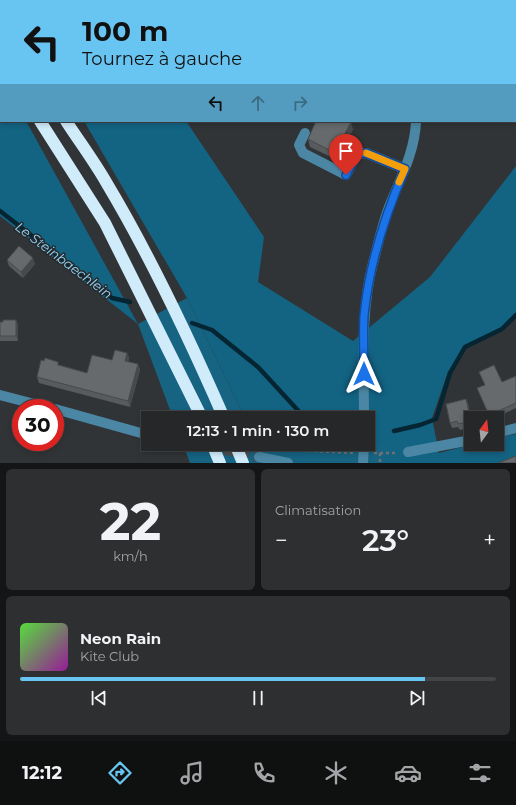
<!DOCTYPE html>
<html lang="fr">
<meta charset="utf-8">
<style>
:root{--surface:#252728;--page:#2d2f30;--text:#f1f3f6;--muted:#a3a5a8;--line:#424445;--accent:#68c4f0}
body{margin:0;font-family:Montserrat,sans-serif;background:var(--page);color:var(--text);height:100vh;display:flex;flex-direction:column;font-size:15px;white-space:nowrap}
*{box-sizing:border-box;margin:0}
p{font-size:13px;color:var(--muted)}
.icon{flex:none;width:22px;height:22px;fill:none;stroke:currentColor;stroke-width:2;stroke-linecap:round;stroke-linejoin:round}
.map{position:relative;height:463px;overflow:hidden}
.sheet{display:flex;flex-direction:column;gap:6px;padding:6px;background:#141516;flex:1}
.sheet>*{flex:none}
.guide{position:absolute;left:0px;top:0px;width:516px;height:122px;box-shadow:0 2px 6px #0003,0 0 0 1px var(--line);background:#68c4f0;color:#111;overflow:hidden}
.needle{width:26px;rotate:15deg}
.fabs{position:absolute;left:464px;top:411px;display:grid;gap:8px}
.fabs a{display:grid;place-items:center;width:40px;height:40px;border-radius:0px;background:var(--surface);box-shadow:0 2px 6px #0003,0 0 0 1px var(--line);font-size:20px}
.speed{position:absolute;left:12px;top:399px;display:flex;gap:8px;font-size:20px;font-weight:700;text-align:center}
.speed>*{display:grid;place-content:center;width:52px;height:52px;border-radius:50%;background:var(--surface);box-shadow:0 2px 6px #0003,0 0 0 1px var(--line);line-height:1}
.speed .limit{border:6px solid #d22;background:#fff;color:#111}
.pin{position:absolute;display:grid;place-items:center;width:34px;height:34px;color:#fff;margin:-41px -17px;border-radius:50% 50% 50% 0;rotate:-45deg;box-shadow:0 0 4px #0007}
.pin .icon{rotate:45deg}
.me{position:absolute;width:44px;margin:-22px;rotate:0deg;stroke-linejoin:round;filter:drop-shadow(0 0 3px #0008)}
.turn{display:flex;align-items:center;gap:14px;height:84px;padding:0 16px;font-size:18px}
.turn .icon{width:52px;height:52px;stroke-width:2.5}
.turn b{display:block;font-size:28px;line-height:34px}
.lanes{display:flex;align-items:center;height:38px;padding:0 16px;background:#0003;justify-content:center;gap:20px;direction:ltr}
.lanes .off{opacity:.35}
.big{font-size:30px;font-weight:600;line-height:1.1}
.sheet .tile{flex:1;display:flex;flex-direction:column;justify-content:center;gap:6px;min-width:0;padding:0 14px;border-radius:6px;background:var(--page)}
.sheet .dial{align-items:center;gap:0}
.dial b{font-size:52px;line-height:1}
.song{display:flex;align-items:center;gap:12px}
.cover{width:48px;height:48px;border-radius:6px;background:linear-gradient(135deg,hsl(110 70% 55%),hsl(300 70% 35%))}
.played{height:4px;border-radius:2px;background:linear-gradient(90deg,var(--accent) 85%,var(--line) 85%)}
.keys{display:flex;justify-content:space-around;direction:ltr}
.heat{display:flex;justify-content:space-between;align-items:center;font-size:22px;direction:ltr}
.sheet .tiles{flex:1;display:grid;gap:6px;grid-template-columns:1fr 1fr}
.tile:last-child{grid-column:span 2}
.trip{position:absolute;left:141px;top:411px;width:234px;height:40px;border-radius:0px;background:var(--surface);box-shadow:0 2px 6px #0003,0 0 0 1px var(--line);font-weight:600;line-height:40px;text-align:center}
.tabs{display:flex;height:64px;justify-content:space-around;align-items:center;background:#0f1010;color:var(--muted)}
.tabs .icon{width:28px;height:28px}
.tabs .current{color:var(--accent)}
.tabs b{font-size:18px;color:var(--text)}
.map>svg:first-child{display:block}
</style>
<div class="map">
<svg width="516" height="463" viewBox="0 0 516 463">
<rect width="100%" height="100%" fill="#313436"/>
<g fill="#166382">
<path d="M 187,298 L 245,418 L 173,418 L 138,324 Z"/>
<path d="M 183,444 L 386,446 L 386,463 L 190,463 Z"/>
</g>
<g fill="#136383">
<path d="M 0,79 L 1,121 L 26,121 L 138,324 L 0,216 Z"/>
<path d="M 84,121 L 186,121 L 264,237 L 258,282 L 353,341 L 430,277 L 516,166 L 516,313 L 502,327 L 465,345 L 448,372 L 432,418 L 439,453 L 474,444 L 497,444 L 497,438 L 516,434 L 516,463 L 386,463 L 385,446 L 258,446 L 257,444 L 368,444 L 368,418 L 245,418 L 187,298 Z"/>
</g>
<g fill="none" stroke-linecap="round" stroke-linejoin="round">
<g stroke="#052532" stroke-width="4.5">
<path d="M 0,211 L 112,298 L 130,302"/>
<path d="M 192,323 L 212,330 L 258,367 L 305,418"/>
<path d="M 394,431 L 420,425 L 436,419 L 450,373 L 465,347 L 502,329 L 516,315"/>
</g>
<path stroke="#4a4d4f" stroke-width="10" stroke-dasharray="10 5" stroke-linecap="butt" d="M 195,444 L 259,457"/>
<g stroke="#6f7273" stroke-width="2.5" stroke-dasharray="3 3" stroke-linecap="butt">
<path d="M 290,450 L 353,453"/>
<path d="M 374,453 L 397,453"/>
<path d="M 380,453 L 380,463"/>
</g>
<g stroke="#4b87a4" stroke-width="10">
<path d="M 402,0 L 403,1"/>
<path d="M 305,133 L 299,145 L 303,153 L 346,175 L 357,154 L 366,153 L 405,169"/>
<path d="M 0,395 L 50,408"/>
<path d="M 55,409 L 148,435"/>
<path d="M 364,418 C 364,367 360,313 373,263 C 378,245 382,225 389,207 C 400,179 415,152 416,121"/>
<path d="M 497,433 L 516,428"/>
<path d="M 408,452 L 471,440"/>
<path d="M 259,457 L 288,463"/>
<path d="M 363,463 L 364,444"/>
</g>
<g stroke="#d0ebf9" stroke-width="12">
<path d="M 0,20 L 1,22"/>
<path d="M 0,58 L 1,59"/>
<path d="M 40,121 L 105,223 L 202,418"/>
<path d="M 66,121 C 79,141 94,161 106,182 C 151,257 189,338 224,418"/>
<path d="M 212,444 L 220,463"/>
<path d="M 235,444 L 243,463"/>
</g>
</g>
<g fill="#585b5d">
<path d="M 516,0 L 516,49 L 515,49 L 515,1 Z"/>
<path d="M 353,129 L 343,151 L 336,147 L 331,157 L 310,147 L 308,139 Z"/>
<path d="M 7,260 L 35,264 L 23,278 L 9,266 Z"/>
<path d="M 16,320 L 18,325 L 18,341 L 0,341 L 0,322 Z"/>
<path d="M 127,353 L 129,358 L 128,362 L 138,364 L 140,370 L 130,407 L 39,383 L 37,377 L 60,365 L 87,373 Z"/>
<path d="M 479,372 L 502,382 L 516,376 L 516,408 L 495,418 L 490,418 L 477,388 L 485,385 Z"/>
<path d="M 466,399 L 468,404 L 471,418 L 471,427 L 460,430 L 458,427 L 452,428 L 450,423 Z"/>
</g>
<g fill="#474a4c">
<path d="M 351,122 L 353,129 L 343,151 L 340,143 Z"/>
<path d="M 333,140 L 336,147 L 331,157 L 329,150 Z"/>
<path d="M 33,258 L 35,264 L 23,278 L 21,272 Z"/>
<path d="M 16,320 L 18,325 L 18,341 L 16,336 Z"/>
<path d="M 127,353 L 129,358 L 127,366 L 125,361 Z"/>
<path d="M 138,364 L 140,370 L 130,407 L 128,401 Z"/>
<path d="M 466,399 L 468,404 L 471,418 L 471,422 Z"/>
</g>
<g fill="#666a6c" stroke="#474a4c">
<path d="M 224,0 L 331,0 L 331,1 L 225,1 Z"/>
<path d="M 496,0 L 516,0 L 516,39 L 515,40 L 515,1 L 496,1 Z"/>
<path d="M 316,121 L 349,121 L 351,122 L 340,143 L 333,140 L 329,150 L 308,139 Z"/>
<path d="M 19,246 L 33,258 L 21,272 L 7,260 Z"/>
<path d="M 3,320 L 16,320 L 16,336 L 0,336 L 0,322 L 3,322 Z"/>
<path d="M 115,350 L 127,353 L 125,361 L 138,364 L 128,401 L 37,377 L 41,360 L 44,361 L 45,358 L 58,362 L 58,365 L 87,373 L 92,355 L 112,360 Z"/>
<path d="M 494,365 L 502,382 L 516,376 L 516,403 L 489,415 L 477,388 L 485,385 L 479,372 Z"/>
<path d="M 466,399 L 471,421 L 458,424 L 457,421 L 450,423 L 446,404 Z"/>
<path d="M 516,456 L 516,463 L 498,463 Z"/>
</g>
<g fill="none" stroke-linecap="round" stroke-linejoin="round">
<g stroke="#114b97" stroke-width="10">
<path id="route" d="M 346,175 L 357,154 L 366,153 L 405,169 C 385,215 369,265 364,316 C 363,335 364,355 364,374"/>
</g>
<use href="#route" stroke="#1a73e8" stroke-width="7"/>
<path stroke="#f59e0b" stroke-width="7" d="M 366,153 L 405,169 L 399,182"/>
</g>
<g text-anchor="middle" stroke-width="3" stroke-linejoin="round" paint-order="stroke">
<g font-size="13" font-style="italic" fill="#92d6f9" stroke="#272a2c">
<text transform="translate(64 260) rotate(37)" y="5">Le Steinbaechlein</text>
</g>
</g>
</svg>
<div class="fabs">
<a><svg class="needle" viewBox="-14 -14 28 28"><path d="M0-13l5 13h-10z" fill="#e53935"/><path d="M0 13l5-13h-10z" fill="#a3a5a8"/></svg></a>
</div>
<div class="speed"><div class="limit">30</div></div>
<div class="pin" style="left:346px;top:175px;background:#d93025"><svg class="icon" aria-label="arrive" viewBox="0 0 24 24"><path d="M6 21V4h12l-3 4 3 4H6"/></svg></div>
<svg class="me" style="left:364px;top:374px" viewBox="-20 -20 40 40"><path d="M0-17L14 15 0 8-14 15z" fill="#1a73e8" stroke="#fff" stroke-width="4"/></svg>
<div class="trip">12:13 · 1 min · 130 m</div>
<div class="guide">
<div class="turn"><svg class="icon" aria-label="left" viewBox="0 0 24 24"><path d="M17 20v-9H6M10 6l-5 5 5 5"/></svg><div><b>100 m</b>Tournez à gauche</div></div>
<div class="lanes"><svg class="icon" aria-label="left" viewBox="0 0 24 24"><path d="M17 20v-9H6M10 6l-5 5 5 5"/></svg><svg class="icon off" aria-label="ahead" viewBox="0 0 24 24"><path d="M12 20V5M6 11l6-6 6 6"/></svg><svg class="icon off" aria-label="right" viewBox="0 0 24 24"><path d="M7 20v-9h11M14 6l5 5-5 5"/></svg></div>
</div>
</div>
<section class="sheet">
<div class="tiles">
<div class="tile dial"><b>22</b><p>km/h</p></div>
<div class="tile"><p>Climatisation</p>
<div class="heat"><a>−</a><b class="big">23°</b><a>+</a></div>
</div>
<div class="tile">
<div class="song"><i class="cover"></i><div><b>Neon Rain</b><p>Kite Club</p></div></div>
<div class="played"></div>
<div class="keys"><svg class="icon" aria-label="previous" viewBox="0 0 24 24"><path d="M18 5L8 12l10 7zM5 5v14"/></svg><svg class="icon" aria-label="pause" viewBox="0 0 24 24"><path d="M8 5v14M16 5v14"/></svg><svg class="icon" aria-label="next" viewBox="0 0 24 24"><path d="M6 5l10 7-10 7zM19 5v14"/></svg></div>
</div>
</div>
</section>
<nav class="tabs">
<b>12:12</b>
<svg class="icon current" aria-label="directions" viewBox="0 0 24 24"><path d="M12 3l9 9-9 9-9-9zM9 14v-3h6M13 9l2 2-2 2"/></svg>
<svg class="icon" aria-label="music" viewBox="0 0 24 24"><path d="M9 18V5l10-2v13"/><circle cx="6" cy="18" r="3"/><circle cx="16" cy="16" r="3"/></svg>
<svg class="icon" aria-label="phone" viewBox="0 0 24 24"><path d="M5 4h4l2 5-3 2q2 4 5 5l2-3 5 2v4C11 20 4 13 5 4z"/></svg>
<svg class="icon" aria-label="climate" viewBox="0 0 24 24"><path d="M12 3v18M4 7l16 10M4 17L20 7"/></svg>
<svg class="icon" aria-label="car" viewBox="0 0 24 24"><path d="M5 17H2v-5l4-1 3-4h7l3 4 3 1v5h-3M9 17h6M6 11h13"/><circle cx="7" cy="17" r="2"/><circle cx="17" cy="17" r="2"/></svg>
<svg class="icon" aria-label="filters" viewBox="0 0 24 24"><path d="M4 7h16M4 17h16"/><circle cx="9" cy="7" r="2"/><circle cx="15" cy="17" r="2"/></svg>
</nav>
